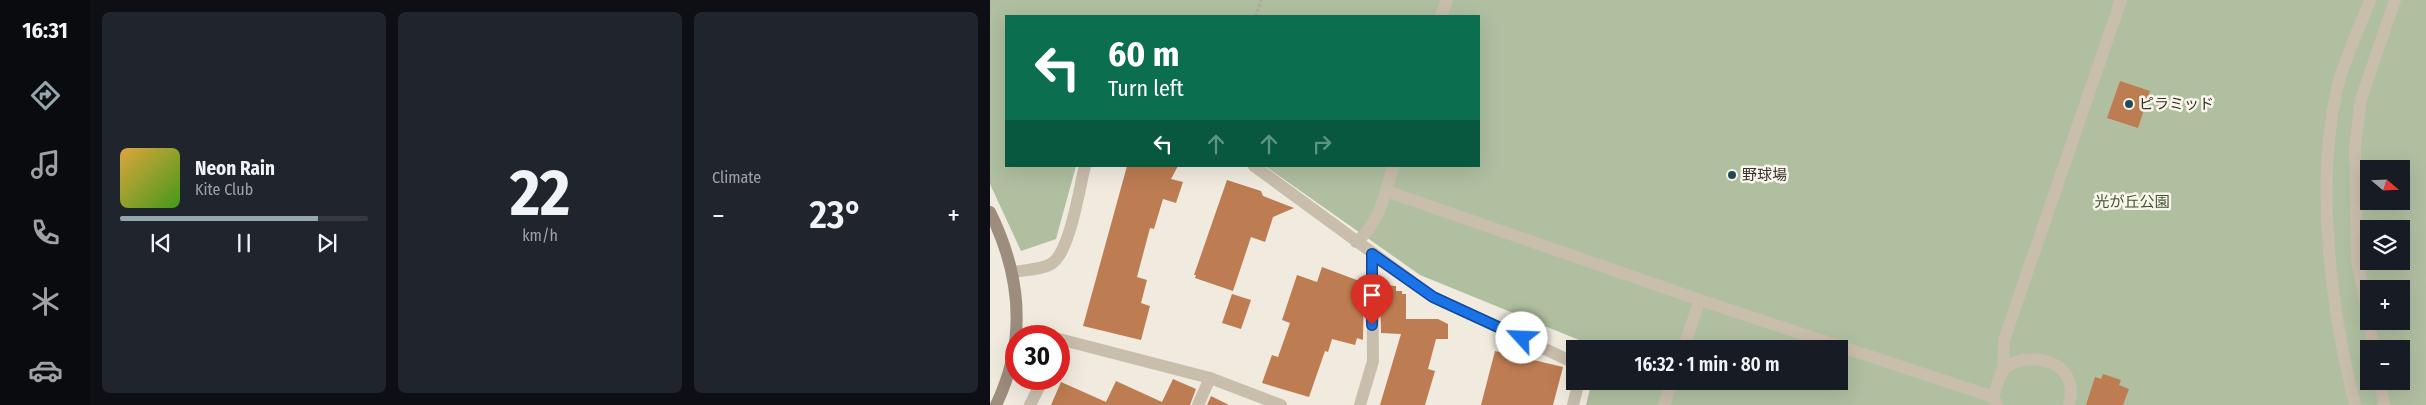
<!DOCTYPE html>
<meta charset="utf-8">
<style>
:root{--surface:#171b24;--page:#20242c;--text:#f1f3f6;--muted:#9ea1a6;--line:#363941;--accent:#94a7ae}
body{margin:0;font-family:"Fira Sans Condensed","Noto Sans JP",sans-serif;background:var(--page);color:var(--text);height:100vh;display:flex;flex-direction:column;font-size:19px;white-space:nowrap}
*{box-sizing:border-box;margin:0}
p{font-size:16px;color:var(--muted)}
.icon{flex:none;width:28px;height:28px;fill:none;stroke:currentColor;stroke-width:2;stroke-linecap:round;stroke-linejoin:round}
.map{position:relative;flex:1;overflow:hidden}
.drawer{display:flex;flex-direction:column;gap:12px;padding:12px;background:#0d0f14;width:900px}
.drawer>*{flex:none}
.banner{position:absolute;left:15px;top:15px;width:475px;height:152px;border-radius:0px;box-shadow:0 5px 20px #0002;background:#0b6e4f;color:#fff;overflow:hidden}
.needle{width:32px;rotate:109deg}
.buttons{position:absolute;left:1370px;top:160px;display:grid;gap:10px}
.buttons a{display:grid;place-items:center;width:50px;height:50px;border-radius:0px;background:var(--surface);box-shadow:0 5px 20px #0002;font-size:25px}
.speed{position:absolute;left:15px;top:325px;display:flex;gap:10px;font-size:25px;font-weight:700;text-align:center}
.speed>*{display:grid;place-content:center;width:65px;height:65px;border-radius:50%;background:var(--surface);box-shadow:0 5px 20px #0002;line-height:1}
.speed .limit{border:8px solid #d22;background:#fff;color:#111}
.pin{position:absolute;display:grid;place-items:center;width:42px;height:42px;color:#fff;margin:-51px -21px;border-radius:50% 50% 50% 0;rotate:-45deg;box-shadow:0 0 5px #0007}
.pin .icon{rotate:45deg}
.me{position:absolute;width:55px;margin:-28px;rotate:295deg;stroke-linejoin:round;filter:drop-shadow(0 0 4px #0008)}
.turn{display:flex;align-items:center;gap:18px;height:105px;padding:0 20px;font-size:22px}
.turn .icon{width:65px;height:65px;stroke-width:2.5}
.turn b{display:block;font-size:35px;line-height:42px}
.lanes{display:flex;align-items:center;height:48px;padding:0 20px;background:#0003;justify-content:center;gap:25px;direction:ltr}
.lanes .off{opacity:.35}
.big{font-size:38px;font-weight:600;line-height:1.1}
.drawer .widget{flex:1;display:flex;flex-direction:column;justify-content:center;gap:8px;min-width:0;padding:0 18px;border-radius:8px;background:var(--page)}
.drawer .dial{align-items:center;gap:0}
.dial b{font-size:65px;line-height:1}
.song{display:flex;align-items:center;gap:15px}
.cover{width:60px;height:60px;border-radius:8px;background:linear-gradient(135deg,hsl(40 70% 55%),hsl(100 70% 35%))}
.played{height:5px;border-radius:2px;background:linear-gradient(90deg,var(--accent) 80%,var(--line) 80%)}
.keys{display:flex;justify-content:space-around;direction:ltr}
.heat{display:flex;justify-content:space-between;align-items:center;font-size:28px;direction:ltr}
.drawer .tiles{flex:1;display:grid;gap:12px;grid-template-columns:repeat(3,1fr)}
.trip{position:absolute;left:576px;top:340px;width:282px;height:50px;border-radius:0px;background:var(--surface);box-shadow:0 5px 20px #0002;font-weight:600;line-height:50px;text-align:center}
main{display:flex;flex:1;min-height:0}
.dock{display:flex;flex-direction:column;width:90px;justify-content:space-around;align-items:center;background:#090b0e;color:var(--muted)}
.dock .icon{width:35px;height:35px}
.dock .selected{color:var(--accent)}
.dock b{font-size:22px;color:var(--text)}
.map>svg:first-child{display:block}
</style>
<main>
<nav class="dock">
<b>16:31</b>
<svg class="icon selected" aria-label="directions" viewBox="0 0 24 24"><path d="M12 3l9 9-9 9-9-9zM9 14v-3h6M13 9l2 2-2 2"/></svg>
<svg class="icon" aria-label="music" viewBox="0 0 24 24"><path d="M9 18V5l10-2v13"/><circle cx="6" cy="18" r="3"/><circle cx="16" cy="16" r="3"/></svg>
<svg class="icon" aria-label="phone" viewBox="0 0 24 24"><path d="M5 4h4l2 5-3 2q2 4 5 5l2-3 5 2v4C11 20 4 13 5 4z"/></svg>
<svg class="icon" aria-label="climate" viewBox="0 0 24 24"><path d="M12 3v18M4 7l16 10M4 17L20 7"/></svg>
<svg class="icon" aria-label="car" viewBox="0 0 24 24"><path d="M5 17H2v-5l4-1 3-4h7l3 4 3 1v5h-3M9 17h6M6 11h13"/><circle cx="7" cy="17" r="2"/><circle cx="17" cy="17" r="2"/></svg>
</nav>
<section class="drawer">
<div class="tiles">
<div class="widget">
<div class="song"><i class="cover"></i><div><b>Neon Rain</b><p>Kite Club</p></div></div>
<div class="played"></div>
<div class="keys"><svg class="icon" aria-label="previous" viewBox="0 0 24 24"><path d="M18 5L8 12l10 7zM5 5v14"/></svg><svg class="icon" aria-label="pause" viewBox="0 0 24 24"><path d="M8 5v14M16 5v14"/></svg><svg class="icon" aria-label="next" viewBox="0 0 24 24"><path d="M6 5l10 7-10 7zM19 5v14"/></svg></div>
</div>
<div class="widget dial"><b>22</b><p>km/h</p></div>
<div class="widget"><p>Climate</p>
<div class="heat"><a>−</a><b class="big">23°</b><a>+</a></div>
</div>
</div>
</section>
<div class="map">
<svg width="1436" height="405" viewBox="0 0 1436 405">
<rect width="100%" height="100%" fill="#f1ebdf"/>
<path fill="#b0bfa0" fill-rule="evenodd" d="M 0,0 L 1436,0 L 1436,405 L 596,405 L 602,381 L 850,381 L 850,349 L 611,349 L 430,275 L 275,166 L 489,166 L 489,16 L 16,16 L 16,166 L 86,166 L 66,239 L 31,251 L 0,184 ZM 1379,169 L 1411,169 L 1411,201 L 1379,201 ZM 1379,229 L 1411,229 L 1411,261 L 1379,261 ZM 1379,289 L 1411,289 L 1411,321 L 1379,321 ZM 1379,349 L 1411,349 L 1411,381 L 1379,381 Z"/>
<g fill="#bd7c51">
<path d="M 1130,81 L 1160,91 L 1148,128 L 1117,118 Z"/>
<path d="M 137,166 L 188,166 L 181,179 L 193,182 L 186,203 L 173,199 L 164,229 L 160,228 L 147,277 L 157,280 L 151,303 L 160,306 L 151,340 L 93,326 Z"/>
<path d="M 237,180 L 271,191 L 273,196 L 304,208 L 283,217 L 275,242 L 261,237 L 243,291 L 205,278 L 206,275 L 204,275 Z"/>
<path d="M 332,267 L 372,282 L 372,285 L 374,285 L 373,340 L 367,338 L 365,345 L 342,339 L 338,352 L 335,351 L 319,397 L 272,383 L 282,355 L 288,357 L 300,323 L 292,320 L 307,275 L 327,282 Z"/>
<path d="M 390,285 L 406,286 L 406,291 L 412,291 L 412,294 L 416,294 L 416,319 L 448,319 L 458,324 L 458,339 L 446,339 L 438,369 L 445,371 L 435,405 L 390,405 L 411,334 L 391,333 Z"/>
<path d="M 242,294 L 261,300 L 251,329 L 232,323 Z"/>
<path d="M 505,351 L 573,367 L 563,405 L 491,405 Z"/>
<path d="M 1113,374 L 1131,380 L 1129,385 L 1139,389 L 1133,405 L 1096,405 L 1105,377 L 1111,379 Z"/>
<path d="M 183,379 L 206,389 L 200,405 L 61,405 L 71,382 L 116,402 L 126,381 L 172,402 Z"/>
<path d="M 221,396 L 239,405 L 217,405 Z"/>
</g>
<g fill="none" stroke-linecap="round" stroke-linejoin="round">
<path stroke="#b4a896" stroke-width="3" stroke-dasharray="2.5 2.5" stroke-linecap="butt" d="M 266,16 L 271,0"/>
<g stroke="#c9bdac" stroke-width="12">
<path d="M 451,16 L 457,0"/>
<path d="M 264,166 L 443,297 L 585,363"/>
<path d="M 396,191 L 710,300 L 1003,397 L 1007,405"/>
<path d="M 366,242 C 390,223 395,194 403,166"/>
<path d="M 23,272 C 34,270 51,270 61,264 C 80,253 89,189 95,166"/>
<path d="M 26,333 L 56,336"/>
<path d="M 69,339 L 220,378 L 291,405"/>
<path d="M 693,349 L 710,300"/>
<path d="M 1384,349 L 1367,259 L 1365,147 L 1371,99 L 1405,0"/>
<path d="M 1013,371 L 1014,340 L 1131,0"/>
<path d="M 1390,381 L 1394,405"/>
<path d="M 1003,397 C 1006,389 1008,379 1012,372 C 1024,354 1062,356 1074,372 C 1082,382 1082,394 1079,405"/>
<path d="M 40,405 L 53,379"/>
<path d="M 208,405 L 220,378"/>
<path d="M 370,405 L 383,361 L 382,254"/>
<path d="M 583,405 L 589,381"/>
<path d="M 674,405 L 682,381"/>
<path d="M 1365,405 C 1341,309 1325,187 1347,89 C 1354,59 1369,29 1380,0"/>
</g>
<path stroke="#9c8d7d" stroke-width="12" d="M 0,212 C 31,275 37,341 6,405"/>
</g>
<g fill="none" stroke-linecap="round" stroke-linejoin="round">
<g stroke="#114b97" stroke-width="12">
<path id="route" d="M 382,325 L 382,254 L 443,297 L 532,338"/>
</g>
<use href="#route" stroke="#1a73e8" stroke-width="9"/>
</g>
<g fill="#224a56" stroke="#f9f5eb" stroke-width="2">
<circle cx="1139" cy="104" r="5"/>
<circle cx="742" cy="175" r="5"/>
</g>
<g text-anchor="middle" stroke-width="5" stroke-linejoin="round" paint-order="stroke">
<g font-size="15" fill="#37302a" stroke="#f9f5eb" text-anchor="start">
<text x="1149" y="109">ピラミッド</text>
<text x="752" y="180">野球場</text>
</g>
<g font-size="15" fill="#415430" stroke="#f9f5eb">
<text x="1142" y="207">光が丘公園</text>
</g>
</g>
</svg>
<div class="buttons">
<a><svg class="needle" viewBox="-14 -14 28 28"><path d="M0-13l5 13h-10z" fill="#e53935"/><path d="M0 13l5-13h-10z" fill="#9ea1a6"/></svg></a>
<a><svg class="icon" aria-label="layers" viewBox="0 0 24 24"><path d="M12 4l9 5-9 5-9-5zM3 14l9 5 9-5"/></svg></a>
<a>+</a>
<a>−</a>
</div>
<div class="speed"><div class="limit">30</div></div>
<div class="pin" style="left:382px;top:325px;background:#d93025"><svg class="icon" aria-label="arrive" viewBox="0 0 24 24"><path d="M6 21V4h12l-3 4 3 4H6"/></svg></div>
<svg class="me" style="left:532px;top:338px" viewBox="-20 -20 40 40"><circle r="19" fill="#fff"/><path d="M0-13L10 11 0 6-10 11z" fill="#1a73e8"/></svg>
<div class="trip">16:32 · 1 min · 80 m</div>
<div class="banner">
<div class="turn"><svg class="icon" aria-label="left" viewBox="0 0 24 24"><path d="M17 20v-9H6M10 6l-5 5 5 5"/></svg><div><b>60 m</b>Turn left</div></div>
<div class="lanes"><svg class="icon" aria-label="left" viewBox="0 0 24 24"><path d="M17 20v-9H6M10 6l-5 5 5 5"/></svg><svg class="icon off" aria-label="ahead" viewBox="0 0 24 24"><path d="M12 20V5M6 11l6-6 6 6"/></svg><svg class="icon off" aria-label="ahead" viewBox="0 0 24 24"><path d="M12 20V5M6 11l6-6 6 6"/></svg><svg class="icon off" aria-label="right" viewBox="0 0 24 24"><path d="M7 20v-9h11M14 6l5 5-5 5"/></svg></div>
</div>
</div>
</main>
